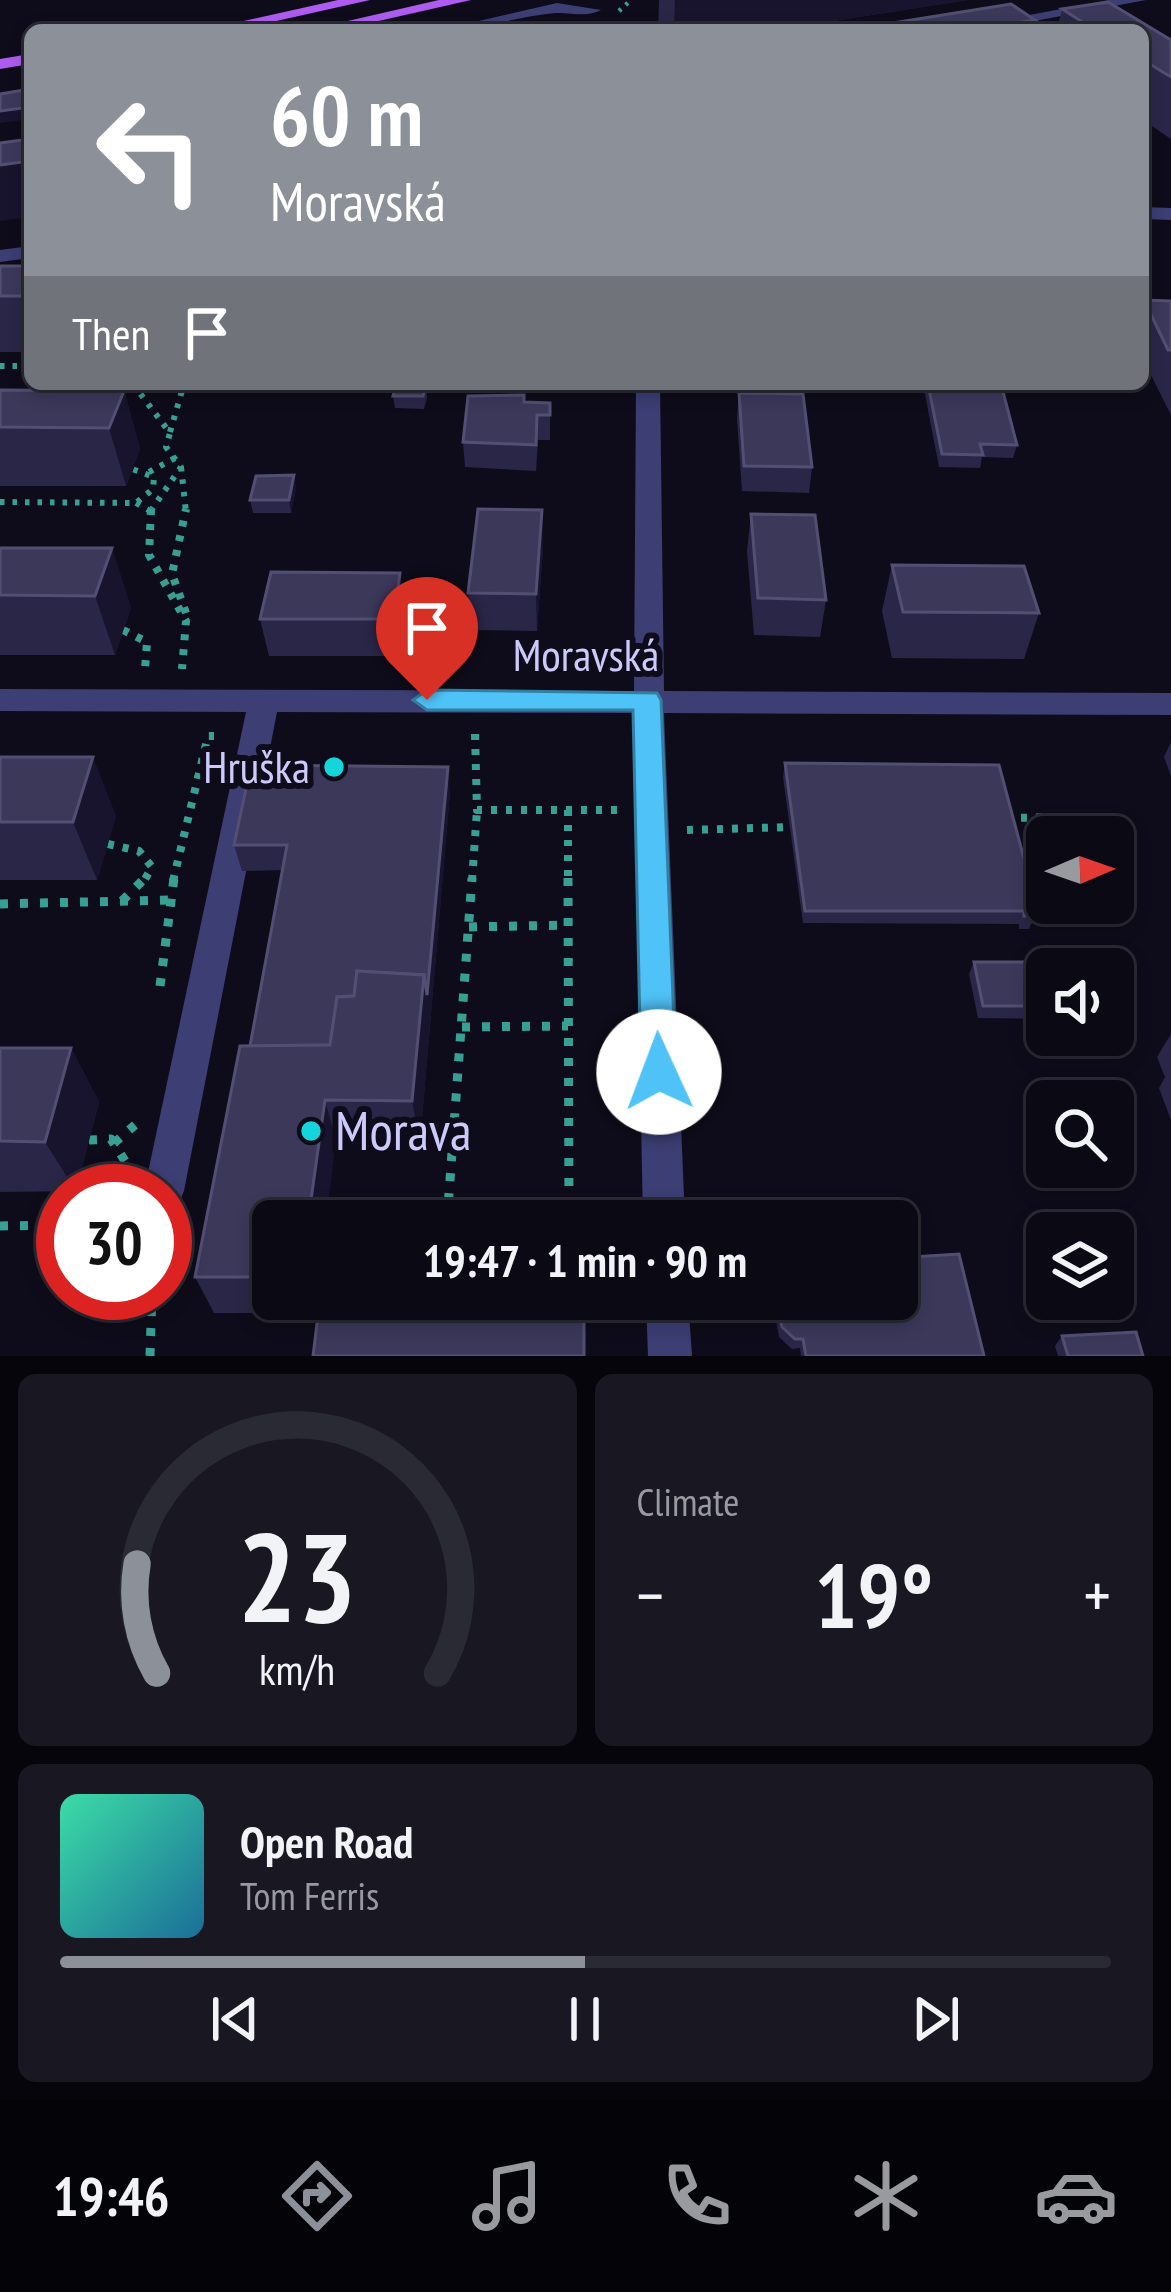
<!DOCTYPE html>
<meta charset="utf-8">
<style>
:root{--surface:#0a0914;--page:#181722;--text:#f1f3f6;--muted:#999aa0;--line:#2a2a34;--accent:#8c9099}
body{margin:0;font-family:"PT Sans Narrow",sans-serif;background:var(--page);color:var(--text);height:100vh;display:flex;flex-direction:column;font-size:45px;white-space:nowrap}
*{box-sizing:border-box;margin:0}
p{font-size:39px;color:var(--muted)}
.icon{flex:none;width:66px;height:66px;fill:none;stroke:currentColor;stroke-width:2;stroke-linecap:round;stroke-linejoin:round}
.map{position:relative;height:1356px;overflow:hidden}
.sheet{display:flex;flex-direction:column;gap:18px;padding:18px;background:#06050b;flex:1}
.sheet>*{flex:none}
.hud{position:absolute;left:24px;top:24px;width:1125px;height:366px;border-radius:18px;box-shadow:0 6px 18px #0003,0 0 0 3px var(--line);background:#8c9099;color:#fff;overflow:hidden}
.needle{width:78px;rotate:88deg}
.controls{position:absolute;left:1026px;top:816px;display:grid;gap:24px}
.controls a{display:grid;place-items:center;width:108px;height:108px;border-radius:18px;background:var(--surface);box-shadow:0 6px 18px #0003,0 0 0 3px var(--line);font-size:60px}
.speed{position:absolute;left:36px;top:1164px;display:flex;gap:24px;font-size:60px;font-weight:700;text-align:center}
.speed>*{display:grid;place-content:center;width:156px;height:156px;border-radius:50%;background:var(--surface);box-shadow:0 6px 18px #0003,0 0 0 3px var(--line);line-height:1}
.speed .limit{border:18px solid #d22;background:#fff;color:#111}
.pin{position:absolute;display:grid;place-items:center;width:102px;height:102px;color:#fff;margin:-123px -51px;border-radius:50% 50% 50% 0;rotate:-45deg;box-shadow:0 0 12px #0007}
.pin .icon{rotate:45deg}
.me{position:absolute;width:132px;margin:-66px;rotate:358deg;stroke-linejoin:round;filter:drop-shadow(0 0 9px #0008)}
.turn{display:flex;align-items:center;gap:42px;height:252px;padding:0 48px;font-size:54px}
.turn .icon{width:156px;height:156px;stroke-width:2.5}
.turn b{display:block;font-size:84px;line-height:102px}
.then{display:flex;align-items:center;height:114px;padding:0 48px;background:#0003;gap:24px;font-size:45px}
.big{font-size:90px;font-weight:600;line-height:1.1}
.sheet .widget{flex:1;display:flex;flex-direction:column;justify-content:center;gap:18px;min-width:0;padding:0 42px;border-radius:18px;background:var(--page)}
.sheet .dial{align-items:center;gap:0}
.dial svg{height:312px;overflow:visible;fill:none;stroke:var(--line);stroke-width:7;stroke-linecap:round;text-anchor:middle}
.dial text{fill:var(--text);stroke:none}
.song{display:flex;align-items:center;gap:36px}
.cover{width:144px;height:144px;border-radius:18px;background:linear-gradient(135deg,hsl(160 70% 55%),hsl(200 70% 35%))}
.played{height:12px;border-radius:6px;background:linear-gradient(90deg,var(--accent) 50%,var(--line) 50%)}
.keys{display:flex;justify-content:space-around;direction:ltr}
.heat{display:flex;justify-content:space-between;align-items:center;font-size:66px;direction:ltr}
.sheet .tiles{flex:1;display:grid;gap:18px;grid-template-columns:1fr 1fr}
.widget:last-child{grid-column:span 2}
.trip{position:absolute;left:252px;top:1200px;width:666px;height:120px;border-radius:18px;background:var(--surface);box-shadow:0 6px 18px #0003,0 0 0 3px var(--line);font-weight:600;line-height:120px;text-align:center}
.menu{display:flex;height:192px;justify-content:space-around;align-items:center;background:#040408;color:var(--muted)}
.menu .icon{width:84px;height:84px}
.menu .active{color:var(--accent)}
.menu b{font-size:54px;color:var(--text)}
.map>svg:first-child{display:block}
</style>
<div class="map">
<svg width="1171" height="1356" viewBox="0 0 1171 1356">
<rect width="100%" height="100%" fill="#0e0c1a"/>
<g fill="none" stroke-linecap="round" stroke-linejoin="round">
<g stroke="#37a093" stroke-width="4.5" stroke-dasharray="3 6" stroke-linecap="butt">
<path d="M 619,11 L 631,0"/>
<path d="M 616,25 L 628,30"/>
<path d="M 148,30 L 183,24"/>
</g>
<g stroke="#37a093" stroke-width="6" stroke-dasharray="4.5 8" stroke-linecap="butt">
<path d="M 0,366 L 30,366"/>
<path d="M 133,384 L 170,433 L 166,447 L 181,467 L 152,509"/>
<path d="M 170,432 L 184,384"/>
<path d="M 181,467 L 186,512"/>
<path d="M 149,472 L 175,458"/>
<path d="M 0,502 L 136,503 L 153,489 L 154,477 L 132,469"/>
<path d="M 136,503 L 152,512"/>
</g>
<g stroke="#37a093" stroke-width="8" stroke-dasharray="6 9" stroke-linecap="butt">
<path d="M 151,509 L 149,555 L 186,621 L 182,669"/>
<path d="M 186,613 L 172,574 L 186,509"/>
<path d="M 123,630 L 147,642 L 145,669"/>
<path d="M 475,734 L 477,810 L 617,810"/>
<path d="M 568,810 L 568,881"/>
<path d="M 1006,818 L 1065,817"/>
<path d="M 687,830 L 790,827"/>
<path d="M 108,844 L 139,851 L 152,867 L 144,881"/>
<path d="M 173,881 L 208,736 L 214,736"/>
<path d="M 472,881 L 477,810"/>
</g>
<g stroke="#37a093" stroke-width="9" stroke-dasharray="8 12" stroke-linecap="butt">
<path d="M 568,878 L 569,1221"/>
<path d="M 122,901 L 145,878"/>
<path d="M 0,904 L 169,900"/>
<path d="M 469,927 L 568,925"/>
<path d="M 160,986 L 174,878"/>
<path d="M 462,1027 L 568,1026"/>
<path d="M 89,1140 L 111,1139 L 125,1161"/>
<path d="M 114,1143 L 135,1125"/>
<path d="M 447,1221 L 472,878"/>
<path d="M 0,1226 L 63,1225"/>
<path d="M 150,1356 L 152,1293"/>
</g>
<g fill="#3c3e74" fill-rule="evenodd">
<path d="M 1109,0 L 1146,0 L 987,30 L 949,30 Z"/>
<path d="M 557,3 L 601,10 C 587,18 571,12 555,13 C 515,17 480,30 440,30 Z"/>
<path d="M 1143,207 L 1171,208 L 1171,220 L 1143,219 Z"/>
<path d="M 30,246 L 30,258 L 0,262 L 0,250 Z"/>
<path d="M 636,384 L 660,384 L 664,691 L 1171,693 L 1171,715 L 664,713 L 685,1221 L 643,1221 L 633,713 L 277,712 L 184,1191 L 178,1205 L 165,1210 L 165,1191 L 144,1191 L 246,712 L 0,711 L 0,689 L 634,691 Z"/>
<path d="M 646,1299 L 688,1299 L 692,1356 L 648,1356 Z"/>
</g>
<g fill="#ad5cef" fill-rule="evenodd">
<path d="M 338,0 L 370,0 L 236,30 L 203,30 Z"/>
<path d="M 439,0 L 471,0 L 339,30 L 326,26 Z"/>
<path d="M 30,54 L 30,64 L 0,69 L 0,59 Z"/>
</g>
</g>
<g fill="#2a2647">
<path d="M 659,0 L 968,0 L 776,30 L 658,30 Z"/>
<path d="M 1108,2 L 1171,40 L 1171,139 L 1143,120 L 1143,30 L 1057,30 L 1062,9 Z"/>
<rect x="0" y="266" width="30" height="86"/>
<path d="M 1144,300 L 1171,301 L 1171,415 L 1143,359 Z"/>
<path d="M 426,384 L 427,397 L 424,409 L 395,408 L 393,396 Z"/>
<path d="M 513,384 L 561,384 L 561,388 L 513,387 Z"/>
<path d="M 923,384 L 1001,384 L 1017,445 L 1013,458 L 982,457 L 980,468 L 939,467 Z"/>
<path d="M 0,390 L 124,391 L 140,449 L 126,486 L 0,486 Z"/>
<path d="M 739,393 L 812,467 L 809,493 L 742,491 L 737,418 Z"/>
<path d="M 524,402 L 550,403 L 550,440 L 538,440 L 536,471 L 465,467 L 463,442 Z"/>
<path d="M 296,488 L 291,513 L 253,513 L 250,500 Z"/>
<path d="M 751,514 L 826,600 L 820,637 L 754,635 L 747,551 Z"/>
<path d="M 543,547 L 537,631 L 471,630 L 468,593 Z"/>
<path d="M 0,548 L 131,607 L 115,655 L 0,655 Z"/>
<path d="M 892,565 L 1039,613 L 1024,659 L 892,658 L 882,611 Z"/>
<path d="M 400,573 L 405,610 L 399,656 L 269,656 L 260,619 Z"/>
<path d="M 1171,742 L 1171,776 L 1164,757 Z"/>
<path d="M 0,757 L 116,816 L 97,880 L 0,880 Z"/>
<path d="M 785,763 L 1038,911 L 1032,924 L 1031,924 L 1029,929 L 1019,929 L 1019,924 L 803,923 L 783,777 Z"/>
<path d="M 450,792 L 420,1142 L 336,1141 L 273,1221 L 273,1299 L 315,1299 L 314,1313 L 214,1313 L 195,1277 L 250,1046 L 283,870 L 242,871 L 234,845 Z"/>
<path d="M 974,962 L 1047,969 L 1047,1019 L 978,1018 L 969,974 Z"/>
<path d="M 1171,1034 L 1171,1120 L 1159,1088 L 1165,1077 L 1157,1057 Z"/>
<path d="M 0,1048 L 71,1048 L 99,1102 L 76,1191 L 0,1192 Z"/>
<path d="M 912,1257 L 984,1356 L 801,1356 L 800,1348 L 792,1349 L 779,1337 L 776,1320 L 778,1310 Z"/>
<path d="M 1062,1336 L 1143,1356 L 1058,1356 L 1055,1346 Z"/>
</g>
<g fill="#18142d">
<path d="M 675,0 L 968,0 L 776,30 L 674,30 Z"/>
<path d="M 1035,20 L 1033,30 L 974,30 Z"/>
<path d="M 30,107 L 30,119 L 0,123 L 0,111 Z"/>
<path d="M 30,161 L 30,217 L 0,221 L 0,165 Z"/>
<path d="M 124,391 L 140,449 L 126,486 L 109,428 Z"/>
<path d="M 294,475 L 296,488 L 291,513 L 289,500 Z"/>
<path d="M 542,510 L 543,547 L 537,631 L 536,594 Z"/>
<path d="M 112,548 L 131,607 L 115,655 L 95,596 Z"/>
<path d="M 400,573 L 405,610 L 399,656 L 394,619 Z"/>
<path d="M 93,757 L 116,816 L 97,880 L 73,822 Z"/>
<path d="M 448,767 L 450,792 L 420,1142 L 412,1101 Z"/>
<path d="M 71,1048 L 99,1102 L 76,1191 L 45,1142 Z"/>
<path d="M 325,1100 L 336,1141 L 326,1221 L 308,1221 Z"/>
<path d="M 308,1299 L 315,1299 L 314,1313 Z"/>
</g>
<g fill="#3c385a" stroke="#524f73" stroke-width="3">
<path d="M 1108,2 L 1171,40 L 1171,77 L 1143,60 L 1143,30 L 1095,30 L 1062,9 Z"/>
<path d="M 1011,4 L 1035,20 L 974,30 L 849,30 Z"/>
<path d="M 581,23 L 583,30 L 513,30 Z"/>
<path d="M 464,26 L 467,30 L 439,30 Z"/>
<path d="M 30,89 L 30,107 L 0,111 L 0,94 Z"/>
<path d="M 30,139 L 30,161 L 0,165 L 0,143 Z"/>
<rect x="0" y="266" width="30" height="30"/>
<path d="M 1144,300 L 1171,301 L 1171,350 L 1168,350 Z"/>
<path d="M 396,384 L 426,384 L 423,396 L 393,396 Z"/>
<path d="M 928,384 L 1001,384 L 1017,445 L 980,444 L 983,455 L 942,454 Z"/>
<path d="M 0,390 L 124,391 L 109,428 L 0,427 Z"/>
<path d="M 739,393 L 803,394 L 812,467 L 744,466 Z"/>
<path d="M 524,395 L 524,402 L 550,403 L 550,415 L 537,415 L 536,445 L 463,442 L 468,396 Z"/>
<path d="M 294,475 L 289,500 L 250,500 L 256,476 Z"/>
<path d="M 478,509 L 542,510 L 536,594 L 468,593 Z"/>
<path d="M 751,514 L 815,515 L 826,600 L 758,598 Z"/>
<path d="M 0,548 L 112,548 L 95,596 L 0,595 Z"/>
<path d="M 892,565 L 1024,566 L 1039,613 L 903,612 Z"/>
<path d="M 271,572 L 400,573 L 394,619 L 260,619 Z"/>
<path d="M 0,757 L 93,757 L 73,822 L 0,822 Z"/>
<path d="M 785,763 L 999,765 L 1038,911 L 1033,911 L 1034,916 L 1024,916 L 1024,911 L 805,911 Z"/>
<path d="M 251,765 L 448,767 L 427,995 L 424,975 L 357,971 L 354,996 L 337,997 L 330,1045 L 250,1046 L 287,845 L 234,845 Z"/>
<path d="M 974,962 L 1056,962 L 1058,969 L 1047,969 L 1047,1006 L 983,1006 Z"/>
<path d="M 357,971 L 424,975 L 412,1101 L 325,1100 L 308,1221 L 273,1221 L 273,1277 L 195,1277 L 240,1046 L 330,1045 L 337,997 L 354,996 Z"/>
<path d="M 0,1048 L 71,1048 L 45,1142 L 0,1141 Z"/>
<path d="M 910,1249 L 912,1257 L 959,1254 L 984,1356 L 806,1356 L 803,1339 L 795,1339 L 782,1327 L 778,1310 L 786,1299 L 897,1299 L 897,1250 Z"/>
<path d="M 320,1299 L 584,1299 L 584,1356 L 313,1356 Z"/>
<path d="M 1136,1332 L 1143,1356 L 1068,1356 L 1062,1336 Z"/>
</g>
<path fill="#4fc3f7" stroke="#337fa1" stroke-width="3" d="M 427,690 L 657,693 L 661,700 L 676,1072 L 671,1084 L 659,1088 L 647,1084 L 641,1072 L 633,710 L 427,710 L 413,700 Z"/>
<g fill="#16d5da" stroke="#0e0c1a" stroke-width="4.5">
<circle cx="334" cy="767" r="12"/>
<circle cx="311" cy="1131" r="12"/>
</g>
<g text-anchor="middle" stroke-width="12" stroke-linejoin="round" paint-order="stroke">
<g font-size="45" fill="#cccafa" stroke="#0e0c1a">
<text x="586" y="671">Moravská</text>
</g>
<g font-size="45" fill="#cccafa" stroke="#0e0c1a" text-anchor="end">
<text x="310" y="783">Hruška</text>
</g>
<g font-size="54" fill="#cccafa" stroke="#0e0c1a" text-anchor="start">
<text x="335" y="1150">Morava</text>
</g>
</g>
</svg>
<div class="controls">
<a><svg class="needle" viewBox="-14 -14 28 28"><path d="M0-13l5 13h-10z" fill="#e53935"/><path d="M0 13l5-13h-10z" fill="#999aa0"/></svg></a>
<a><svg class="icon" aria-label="sound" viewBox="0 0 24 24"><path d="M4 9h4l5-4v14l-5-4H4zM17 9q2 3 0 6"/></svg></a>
<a><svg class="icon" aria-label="search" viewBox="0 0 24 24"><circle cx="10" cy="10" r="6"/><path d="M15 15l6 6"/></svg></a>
<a><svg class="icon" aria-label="layers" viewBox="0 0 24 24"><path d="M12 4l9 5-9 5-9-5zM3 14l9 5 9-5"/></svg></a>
</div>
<div class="speed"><div class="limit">30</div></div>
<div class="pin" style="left:427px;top:700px;background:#d93025"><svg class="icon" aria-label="arrive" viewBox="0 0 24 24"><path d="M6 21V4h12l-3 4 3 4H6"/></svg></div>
<svg class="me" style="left:659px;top:1072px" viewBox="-20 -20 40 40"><circle r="19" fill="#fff"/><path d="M0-13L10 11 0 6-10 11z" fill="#4fc3f7"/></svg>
<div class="trip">19:47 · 1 min · 90 m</div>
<div class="hud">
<div class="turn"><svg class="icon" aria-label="left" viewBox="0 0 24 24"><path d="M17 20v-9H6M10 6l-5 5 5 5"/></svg><div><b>60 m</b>Moravská</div></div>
<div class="then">Then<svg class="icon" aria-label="arrive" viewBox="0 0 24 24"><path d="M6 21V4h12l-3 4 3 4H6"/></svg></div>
</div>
</div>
<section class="sheet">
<div class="tiles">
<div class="widget dial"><svg viewBox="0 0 100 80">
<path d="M14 69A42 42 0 1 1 86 69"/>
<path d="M14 69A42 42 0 0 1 9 41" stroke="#8c9099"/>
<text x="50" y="56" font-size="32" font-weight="700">23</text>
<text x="50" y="72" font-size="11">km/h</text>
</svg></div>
<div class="widget"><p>Climate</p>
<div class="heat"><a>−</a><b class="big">19°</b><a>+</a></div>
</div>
<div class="widget">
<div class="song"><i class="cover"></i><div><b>Open Road</b><p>Tom Ferris</p></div></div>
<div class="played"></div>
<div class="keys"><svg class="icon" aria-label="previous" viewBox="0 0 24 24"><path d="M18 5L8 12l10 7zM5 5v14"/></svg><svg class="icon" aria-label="pause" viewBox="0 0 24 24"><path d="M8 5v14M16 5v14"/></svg><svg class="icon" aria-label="next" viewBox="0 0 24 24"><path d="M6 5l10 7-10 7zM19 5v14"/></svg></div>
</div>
</div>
</section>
<nav class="menu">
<b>19:46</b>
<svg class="icon active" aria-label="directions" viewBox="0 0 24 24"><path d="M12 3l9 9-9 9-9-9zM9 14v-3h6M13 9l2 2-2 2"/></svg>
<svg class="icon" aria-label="music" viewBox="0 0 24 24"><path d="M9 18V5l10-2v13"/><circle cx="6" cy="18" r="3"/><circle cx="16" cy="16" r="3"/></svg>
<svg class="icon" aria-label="phone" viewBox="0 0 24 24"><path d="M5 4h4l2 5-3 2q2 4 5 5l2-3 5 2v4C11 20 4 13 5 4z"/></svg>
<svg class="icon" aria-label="climate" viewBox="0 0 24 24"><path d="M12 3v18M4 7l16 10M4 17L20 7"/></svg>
<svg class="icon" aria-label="car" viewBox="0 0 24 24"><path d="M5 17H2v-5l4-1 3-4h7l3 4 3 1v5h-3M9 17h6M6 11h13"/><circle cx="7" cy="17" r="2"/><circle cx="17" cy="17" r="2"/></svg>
</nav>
